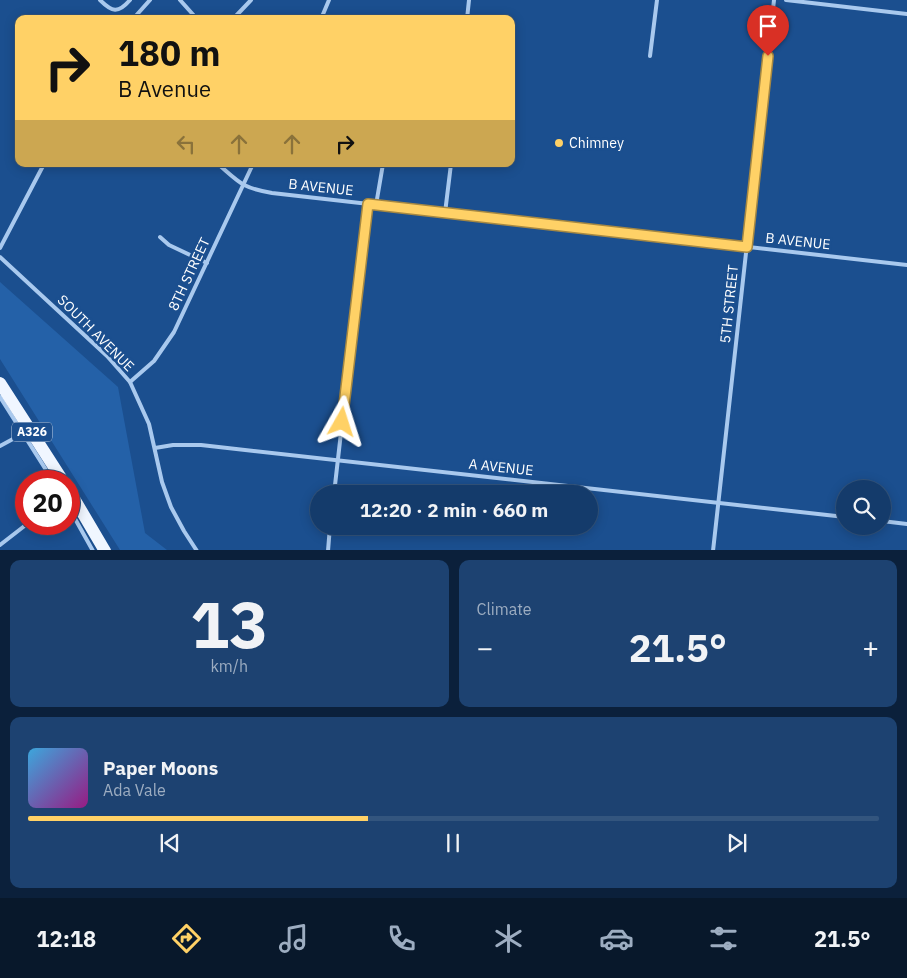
<!DOCTYPE html>
<meta charset="utf-8">
<style>
:root{--surface:#143b6b;--page:#1d4271;--text:#f1f3f6;--muted:#9dadc1;--line:#33557e;--accent:#ffd166}
body{margin:0;font-family:"IBM Plex Sans",sans-serif;background:var(--page);color:var(--text);height:100vh;display:flex;flex-direction:column;font-size:19px;white-space:nowrap}
*{box-sizing:border-box;margin:0}
p{font-size:16px;color:var(--muted)}
.icon{flex:none;width:28px;height:28px;fill:none;stroke:currentColor;stroke-width:2;stroke-linecap:round;stroke-linejoin:round}
.map{position:relative;height:550px;overflow:hidden}
.panel{display:flex;flex-direction:column;gap:10px;padding:10px;background:#0b203b;flex:1}
.panel>*{flex:none}
.banner{position:absolute;left:15px;top:15px;width:500px;height:152px;border-radius:10px;box-shadow:0 2px 12px #0003,0 0 0 1px var(--line);background:#ffd166;color:#111;overflow:hidden}
.controls{position:absolute;left:836px;top:480px;display:grid;gap:10px}
.controls a{display:grid;place-items:center;width:55px;height:55px;border-radius:50%;background:var(--surface);box-shadow:0 2px 12px #0003,0 0 0 1px var(--line);font-size:25px}
.speed{position:absolute;left:15px;top:470px;display:flex;gap:10px;font-size:25px;font-weight:700;text-align:center}
.speed>*{display:grid;place-content:center;width:65px;height:65px;border-radius:50%;background:var(--surface);box-shadow:0 2px 12px #0003,0 0 0 1px var(--line);line-height:1}
.speed .limit{border:8px solid #d22;background:#fff;color:#111}
.pin{position:absolute;display:grid;place-items:center;width:42px;height:42px;color:#fff;margin:-51px -21px;border-radius:50% 50% 50% 0;rotate:-45deg;box-shadow:0 0 5px #0007}
.pin .icon{rotate:45deg}
.me{position:absolute;width:55px;margin:-28px;rotate:6deg;stroke-linejoin:round;filter:drop-shadow(0 0 4px #0008)}
.turn{display:flex;align-items:center;gap:18px;height:105px;padding:0 20px;font-size:22px}
.turn .icon{width:65px;height:65px;stroke-width:2.5}
.turn b{display:block;font-size:35px;line-height:42px}
.lanes{display:flex;align-items:center;height:48px;padding:0 20px;background:#0003;justify-content:center;gap:25px;direction:ltr}
.lanes .off{opacity:.35}
.big{font-size:38px;font-weight:700;line-height:1.1}
.panel .card{flex:1;display:flex;flex-direction:column;justify-content:center;gap:8px;min-width:0;padding:0 18px;border-radius:10px;background:var(--page)}
.panel .dial{align-items:center;gap:0}
.dial b{font-size:65px;line-height:1}
.song{display:flex;align-items:center;gap:15px}
.cover{width:60px;height:60px;border-radius:8px;background:linear-gradient(135deg,hsl(200 70% 55%),hsl(310 70% 35%))}
.played{height:5px;border-radius:2px;background:linear-gradient(90deg,var(--accent) 40%,var(--line) 40%)}
.keys{display:flex;justify-content:space-around;direction:ltr}
.heat{display:flex;justify-content:space-between;align-items:center;font-size:28px;direction:ltr}
.panel .tiles{flex:1;display:grid;gap:10px;grid-template-columns:1fr 1fr}
.card:last-child{grid-column:span 2}
.trip{position:absolute;left:310px;top:485px;width:288px;height:50px;border-radius:25px;background:var(--surface);box-shadow:0 2px 12px #0003,0 0 0 1px var(--line);font-weight:700;line-height:50px;text-align:center}
.dock{display:flex;height:80px;justify-content:space-around;align-items:center;background:#08182b;color:var(--muted)}
.dock .icon{width:35px;height:35px}
.dock .current{color:var(--accent)}
.dock b{font-size:22px;color:var(--text)}
.map>svg:first-child{display:block}
</style>
<div class="map">
<svg width="907" height="551" viewBox="0 0 907 551">
<rect width="100%" height="100%" fill="#1b4f8f"/>
<path fill="#2461a8" d="M 0,282 L 118,387 L 145,533 L 167,550 L 120,550 L 0,359 Z"/>
<g fill="none" stroke-linecap="round" stroke-linejoin="round">
<g stroke="#a9c9ee" stroke-width="4">
<path d="M 100,0 C 112,12 118,14 130,0"/>
<path d="M 180,0 L 197,19"/>
<path d="M 786,0 L 907,14"/>
<path d="M 133,19 L 150,0"/>
<path d="M 233,19 L 251,0"/>
<path d="M 321,19 L 329,0"/>
<path d="M 467,19 L 469,0"/>
<path d="M 650,56 L 657,0"/>
<path d="M 218,164 C 240,183 242,188 272,193 L 907,265"/>
<path d="M 376,205 L 383,164"/>
<path d="M 445,213 L 451,164"/>
<path d="M 160,237 L 169,245 L 207,263"/>
<path d="M 0,248 L 44,164"/>
<path d="M 0,257 L 107,356 L 130,382 L 149,424 L 162,482 L 171,507 L 184,531 L 197,551"/>
<path d="M 130,382 L 154,361 L 174,332 L 253,164"/>
<path d="M 0,397 L 53,481"/>
<path d="M 0,446 L 24,433"/>
<path d="M 155,448 L 173,445 L 201,445 L 845,517"/>
<path d="M 334,494 L 367,204"/>
<path d="M 69,508 L 93,551"/>
<path d="M 882,521 L 907,524"/>
<path d="M 0,545 L 27,524"/>
<path d="M 328,551 L 330,526"/>
<path d="M 713,551 L 774,0"/>
</g>
<g stroke="#f0f6ff" stroke-width="12">
<path d="M 0,383 L 63,481"/>
<path d="M 69,490 L 105,551"/>
</g>
</g>
<g fill="none" stroke-linecap="round" stroke-linejoin="round">
<g stroke="#a68842" stroke-width="12">
<path id="route" d="M 342,422 L 368,204 L 747,247 L 768,56"/>
</g>
<use href="#route" stroke="#ffd166" stroke-width="9"/>
</g>
<circle fill="#ffd166" stroke="#1b4f8f" stroke-width="2" cx="559" cy="143" r="5"/>
<g text-anchor="middle" stroke-width="5" stroke-linejoin="round" paint-order="stroke">
<rect fill="#1b4f8f" stroke="#bbcadd" stroke-width="1" x="12" y="422.5" width="40" height="19" rx="4"/>
<g font-size="12" font-weight="bold" fill="#fff">
<text x="32" y="436">A326</text>
</g>
<g font-size="14" fill="#fff" stroke="#1b4f8f" text-anchor="start">
<text x="569" y="148">Chimney</text>
</g>
<g font-size="14" fill="#fff" stroke="#1b4f8f">
<text transform="translate(321 187) rotate(6)" y="5">B AVENUE</text>
<text transform="translate(798 241) rotate(6)" y="5">B AVENUE</text>
<text transform="translate(189 274) rotate(-65)" y="5">8TH STREET</text>
<text transform="translate(729 304) rotate(-84)" y="5">5TH STREET</text>
<text transform="translate(96 333) rotate(45)" y="5">SOUTH AVENUE</text>
<text transform="translate(501 467) rotate(6)" y="5">A AVENUE</text>
</g>
</g>
</svg>
<div class="controls">
<a><svg class="icon" aria-label="search" viewBox="0 0 24 24"><circle cx="10" cy="10" r="6"/><path d="M15 15l6 6"/></svg></a>
</div>
<div class="speed"><div class="limit">20</div></div>
<div class="pin" style="left:768px;top:56px;background:#d93025"><svg class="icon" aria-label="arrive" viewBox="0 0 24 24"><path d="M6 21V4h12l-3 4 3 4H6"/></svg></div>
<svg class="me" style="left:342px;top:422px" viewBox="-20 -20 40 40"><path d="M0-17L14 15 0 8-14 15z" fill="#ffd166" stroke="#fff" stroke-width="4"/></svg>
<div class="trip">12:20 · 2 min · 660 m</div>
<div class="banner">
<div class="turn"><svg class="icon" aria-label="right" viewBox="0 0 24 24"><path d="M7 20v-9h11M14 6l5 5-5 5"/></svg><div><b>180 m</b>B Avenue</div></div>
<div class="lanes"><svg class="icon off" aria-label="left" viewBox="0 0 24 24"><path d="M17 20v-9H6M10 6l-5 5 5 5"/></svg><svg class="icon off" aria-label="ahead" viewBox="0 0 24 24"><path d="M12 20V5M6 11l6-6 6 6"/></svg><svg class="icon off" aria-label="ahead" viewBox="0 0 24 24"><path d="M12 20V5M6 11l6-6 6 6"/></svg><svg class="icon" aria-label="right" viewBox="0 0 24 24"><path d="M7 20v-9h11M14 6l5 5-5 5"/></svg></div>
</div>
</div>
<section class="panel">
<div class="tiles">
<div class="card dial"><b>13</b><p>km/h</p></div>
<div class="card"><p>Climate</p>
<div class="heat"><a>−</a><b class="big">21.5°</b><a>+</a></div>
</div>
<div class="card">
<div class="song"><i class="cover"></i><div><b>Paper Moons</b><p>Ada Vale</p></div></div>
<div class="played"></div>
<div class="keys"><svg class="icon" aria-label="previous" viewBox="0 0 24 24"><path d="M18 5L8 12l10 7zM5 5v14"/></svg><svg class="icon" aria-label="pause" viewBox="0 0 24 24"><path d="M8 5v14M16 5v14"/></svg><svg class="icon" aria-label="next" viewBox="0 0 24 24"><path d="M6 5l10 7-10 7zM19 5v14"/></svg></div>
</div>
</div>
</section>
<nav class="dock">
<b>12:18</b>
<svg class="icon current" aria-label="directions" viewBox="0 0 24 24"><path d="M12 3l9 9-9 9-9-9zM9 14v-3h6M13 9l2 2-2 2"/></svg>
<svg class="icon" aria-label="music" viewBox="0 0 24 24"><path d="M9 18V5l10-2v13"/><circle cx="6" cy="18" r="3"/><circle cx="16" cy="16" r="3"/></svg>
<svg class="icon" aria-label="phone" viewBox="0 0 24 24"><path d="M5 4h4l2 5-3 2q2 4 5 5l2-3 5 2v4C11 20 4 13 5 4z"/></svg>
<svg class="icon" aria-label="climate" viewBox="0 0 24 24"><path d="M12 3v18M4 7l16 10M4 17L20 7"/></svg>
<svg class="icon" aria-label="car" viewBox="0 0 24 24"><path d="M5 17H2v-5l4-1 3-4h7l3 4 3 1v5h-3M9 17h6M6 11h13"/><circle cx="7" cy="17" r="2"/><circle cx="17" cy="17" r="2"/></svg>
<svg class="icon" aria-label="filters" viewBox="0 0 24 24"><path d="M4 7h16M4 17h16"/><circle cx="9" cy="7" r="2"/><circle cx="15" cy="17" r="2"/></svg>
<b>21.5°</b>
</nav>
